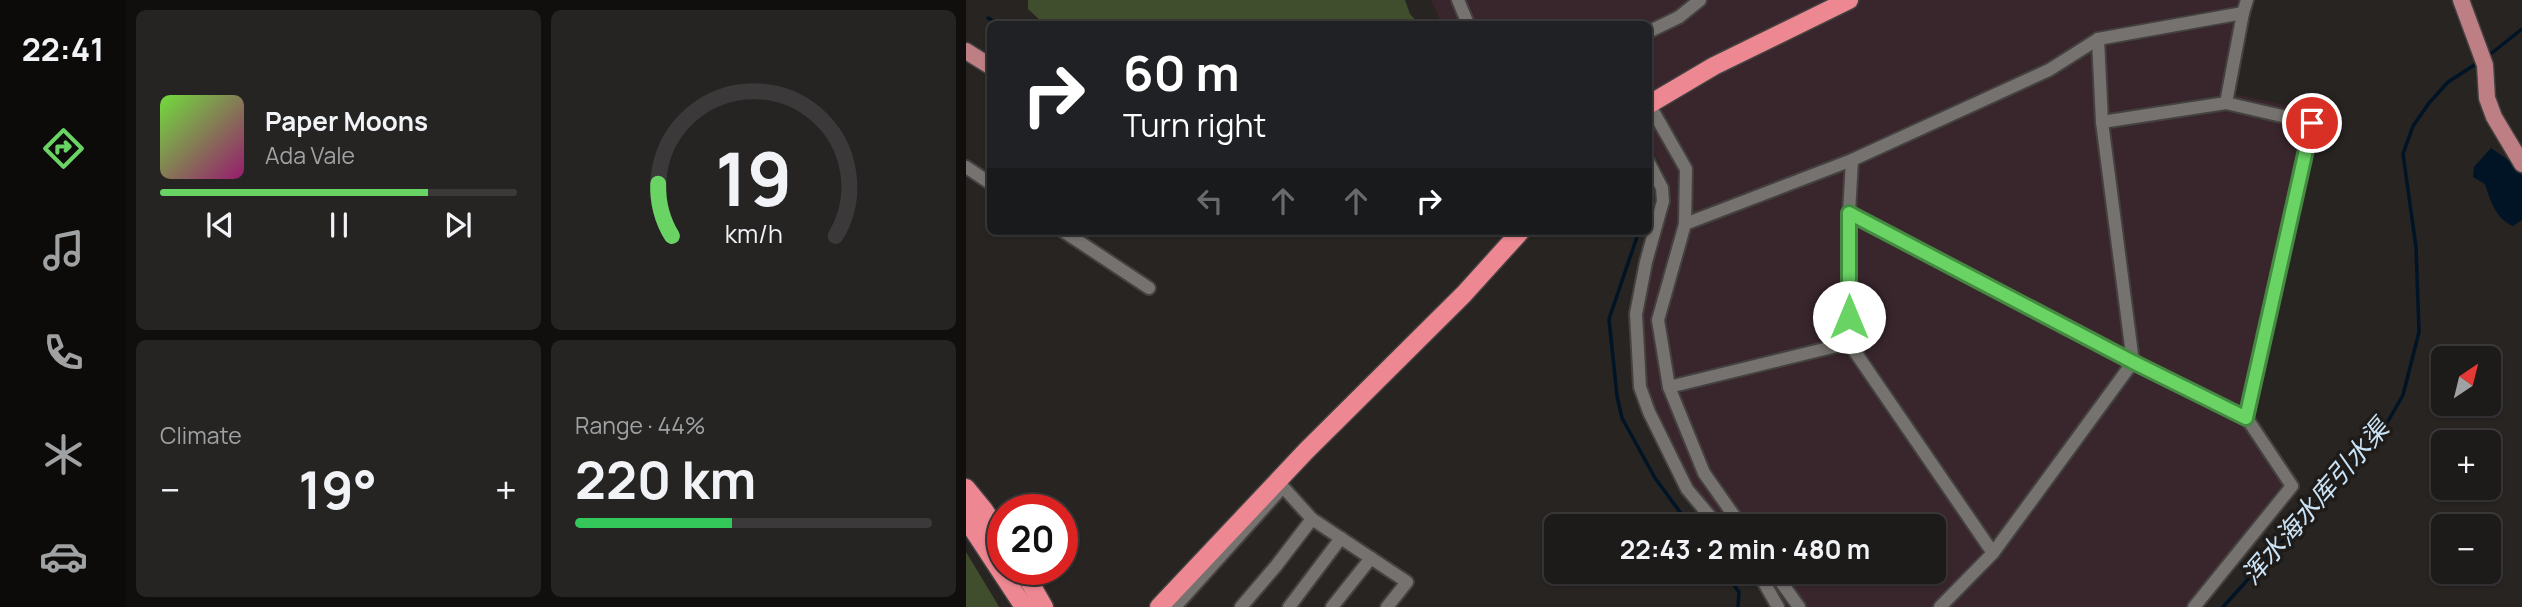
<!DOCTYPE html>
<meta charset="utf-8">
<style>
:root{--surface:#1d1b1a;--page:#252423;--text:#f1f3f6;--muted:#a0a1a2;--line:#3b3939;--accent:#69d464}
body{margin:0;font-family:Manrope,"Noto Sans SC",sans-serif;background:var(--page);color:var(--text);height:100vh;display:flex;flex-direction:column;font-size:26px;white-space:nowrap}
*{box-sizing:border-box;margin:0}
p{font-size:23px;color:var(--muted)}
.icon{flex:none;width:38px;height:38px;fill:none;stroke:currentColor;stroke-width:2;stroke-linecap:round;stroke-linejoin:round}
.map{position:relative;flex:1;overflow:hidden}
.panel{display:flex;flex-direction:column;gap:10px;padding:10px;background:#100f0e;width:840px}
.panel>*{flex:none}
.top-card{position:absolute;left:21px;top:21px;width:665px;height:214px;border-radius:10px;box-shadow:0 2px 5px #0004,0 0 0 2px var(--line);background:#202124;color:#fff;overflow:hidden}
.needle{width:46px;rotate:35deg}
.tools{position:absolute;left:1465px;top:346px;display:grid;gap:14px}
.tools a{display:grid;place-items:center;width:70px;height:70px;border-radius:10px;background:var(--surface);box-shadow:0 2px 5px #0004,0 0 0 2px var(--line);font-size:35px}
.speed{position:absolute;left:21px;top:494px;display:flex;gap:14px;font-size:35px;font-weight:700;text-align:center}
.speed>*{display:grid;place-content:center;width:91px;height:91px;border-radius:50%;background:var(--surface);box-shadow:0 2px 5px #0004,0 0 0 2px var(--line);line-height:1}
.speed .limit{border:10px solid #d22;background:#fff;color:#111}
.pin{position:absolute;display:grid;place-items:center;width:60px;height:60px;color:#fff;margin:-30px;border:4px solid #fff;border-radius:50%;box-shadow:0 2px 7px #0007}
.me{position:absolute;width:77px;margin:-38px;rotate:0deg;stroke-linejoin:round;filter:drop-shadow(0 0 5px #0008)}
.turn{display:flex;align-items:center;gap:24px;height:147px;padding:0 21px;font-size:32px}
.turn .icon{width:91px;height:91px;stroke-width:2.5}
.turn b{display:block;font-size:49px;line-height:60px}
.lanes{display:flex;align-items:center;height:66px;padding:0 21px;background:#0003;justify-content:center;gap:35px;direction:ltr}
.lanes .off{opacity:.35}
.big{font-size:52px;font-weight:700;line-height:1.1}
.panel .tile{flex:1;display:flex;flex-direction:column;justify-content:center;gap:10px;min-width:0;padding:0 24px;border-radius:10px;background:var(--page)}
.panel .dial{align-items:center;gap:0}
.dial svg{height:182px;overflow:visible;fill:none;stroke:var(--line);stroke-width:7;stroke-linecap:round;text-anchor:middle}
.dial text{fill:var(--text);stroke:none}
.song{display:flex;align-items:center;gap:21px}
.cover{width:84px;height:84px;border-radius:10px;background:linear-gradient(135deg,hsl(100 70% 55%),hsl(320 70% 35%))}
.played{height:7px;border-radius:4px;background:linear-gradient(90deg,var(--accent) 75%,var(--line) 75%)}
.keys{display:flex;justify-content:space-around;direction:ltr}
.heat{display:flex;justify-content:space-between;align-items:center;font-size:38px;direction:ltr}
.charge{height:10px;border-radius:5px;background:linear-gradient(90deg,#34c759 44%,var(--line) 0)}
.panel .tiles{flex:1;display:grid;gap:10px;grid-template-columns:repeat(2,1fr)}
.trip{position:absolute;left:578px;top:514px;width:402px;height:70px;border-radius:10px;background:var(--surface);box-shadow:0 2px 5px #0004,0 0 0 2px var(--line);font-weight:700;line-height:70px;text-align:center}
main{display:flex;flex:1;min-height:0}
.menu{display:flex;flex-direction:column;width:126px;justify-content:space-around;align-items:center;background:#0c0b0a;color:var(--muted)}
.menu .icon{width:49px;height:49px}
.menu .on{color:var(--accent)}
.menu b{font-size:32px;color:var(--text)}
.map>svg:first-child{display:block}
</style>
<main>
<nav class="menu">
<b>22:41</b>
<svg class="icon on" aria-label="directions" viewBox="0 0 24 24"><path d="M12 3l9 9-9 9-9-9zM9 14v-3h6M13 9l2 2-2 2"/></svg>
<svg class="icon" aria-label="music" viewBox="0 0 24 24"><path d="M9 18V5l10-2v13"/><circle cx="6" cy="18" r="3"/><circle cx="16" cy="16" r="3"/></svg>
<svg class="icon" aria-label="phone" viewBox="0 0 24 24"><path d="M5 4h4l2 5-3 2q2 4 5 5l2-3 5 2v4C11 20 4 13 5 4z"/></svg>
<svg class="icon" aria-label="climate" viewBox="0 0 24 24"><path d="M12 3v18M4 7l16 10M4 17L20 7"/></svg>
<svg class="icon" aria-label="car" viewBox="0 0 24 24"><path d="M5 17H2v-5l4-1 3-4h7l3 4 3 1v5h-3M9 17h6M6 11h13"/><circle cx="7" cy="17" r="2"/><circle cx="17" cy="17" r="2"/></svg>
</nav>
<section class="panel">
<div class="tiles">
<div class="tile">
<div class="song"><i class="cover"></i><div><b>Paper Moons</b><p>Ada Vale</p></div></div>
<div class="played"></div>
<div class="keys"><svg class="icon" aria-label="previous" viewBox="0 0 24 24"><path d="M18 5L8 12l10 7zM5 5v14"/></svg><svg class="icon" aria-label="pause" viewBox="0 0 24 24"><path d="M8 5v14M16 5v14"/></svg><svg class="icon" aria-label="next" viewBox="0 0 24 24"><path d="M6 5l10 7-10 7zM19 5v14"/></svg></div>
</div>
<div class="tile dial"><svg viewBox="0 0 100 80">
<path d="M14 69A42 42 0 1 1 86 69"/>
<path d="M14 69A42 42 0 0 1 8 46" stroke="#69d464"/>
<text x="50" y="56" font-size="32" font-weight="700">19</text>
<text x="50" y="72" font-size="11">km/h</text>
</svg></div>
<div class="tile"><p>Climate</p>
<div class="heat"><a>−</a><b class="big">19°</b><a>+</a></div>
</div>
<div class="tile"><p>Range · 44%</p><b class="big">220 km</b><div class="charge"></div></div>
</div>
</section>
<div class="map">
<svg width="1556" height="607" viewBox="0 0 1556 607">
<rect width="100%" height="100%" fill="#272422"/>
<path fill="#39262d" d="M 465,0 L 1287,0 L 1268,94 L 1357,113 L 1286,432 L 1324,492 L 1232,607 L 818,607 L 798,572 L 968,572 L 968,527 L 761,527 L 720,475 L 677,387 L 675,305 L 702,201 L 694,163 L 683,146 L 682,24 L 476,24 Z"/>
<g fill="#414e2e">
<path d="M 62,0 L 439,0 L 444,14 L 453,24 L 78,24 L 62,9 Z"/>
<path d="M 0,552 L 32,605 L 33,607 L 0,607 Z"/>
</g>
<path fill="#001426" d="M 1525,148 L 1551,166 L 1556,176 L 1556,220 L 1547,226 C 1530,219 1524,200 1519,184 L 1507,177 L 1508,167 Z"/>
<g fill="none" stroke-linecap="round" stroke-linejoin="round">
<g stroke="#001426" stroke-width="3.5">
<path d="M 22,18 L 32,24"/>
<path d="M 1522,56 L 1556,29"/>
<path d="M 673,231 L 643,319 L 651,396 L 656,418 L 689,478 L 725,527"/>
<path d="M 758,572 L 773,592 L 772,607"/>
<path d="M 1257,607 L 1417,430 L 1437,395 L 1453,332 L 1450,247 L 1437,154 L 1447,126 L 1463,103 L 1482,82 L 1513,62"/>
</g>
<g stroke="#444240" stroke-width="16">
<g id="minor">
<path d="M 492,0 L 502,24"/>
<path d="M 682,32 L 713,17 L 734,0"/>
<path d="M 1260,103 L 1277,13 L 1281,0"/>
<path d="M 683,104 L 720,169 L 719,224 L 692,320 L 703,387 L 738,473 L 776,527"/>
<path d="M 682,161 L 696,188 L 697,201 L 680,262 L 670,314 L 674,387 L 683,412 L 721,489 L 753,527"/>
<path d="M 0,167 L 24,183"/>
<path d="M 883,213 L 1167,362 L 1280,417 L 1346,123 L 1260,103 L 1136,122"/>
<path d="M 719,224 L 886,160 L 1083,70 L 1132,39 L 1277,13"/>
<path d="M 97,231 L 183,288"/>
<path d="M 883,343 L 883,213 L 886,160"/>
<path d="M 703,387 L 883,343 L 1027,553"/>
<path d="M 317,487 L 346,519 L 441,582 L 421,607"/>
<path d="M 792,572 L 812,607"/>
<path d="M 808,572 L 833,607"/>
<path d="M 209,607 L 314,490"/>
<path d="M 275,607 L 310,566 L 346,519"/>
<path d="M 323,607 L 375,538"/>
<path d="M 366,607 L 405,558"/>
<path d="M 974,607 L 1027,553 L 1167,362 L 1136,122 L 1132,39"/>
<path d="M 1228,607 L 1326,486 L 1280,417"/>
</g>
</g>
<g stroke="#444240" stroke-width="19">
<g id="major">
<path d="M 1495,0 L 1519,65 L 1521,98 L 1528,117 L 1556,164"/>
<path d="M 0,51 L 24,66"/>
</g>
</g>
<g stroke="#444240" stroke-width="21">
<g id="highway">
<path d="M 682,105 L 748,66 L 883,0"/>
<path d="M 0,488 L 18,510 L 37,539"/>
<path d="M 0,501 L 16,526"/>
<path d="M 0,519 L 56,604 L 63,607"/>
<path d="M 56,569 L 78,607"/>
<path d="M 193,607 L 340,451 L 498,294 L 555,231"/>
</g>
</g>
<use href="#minor" stroke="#76726f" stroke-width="12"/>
<use href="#major" stroke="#bd7f83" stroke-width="16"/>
<use href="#highway" stroke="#ed8791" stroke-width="18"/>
</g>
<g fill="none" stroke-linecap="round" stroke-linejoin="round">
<g stroke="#448a41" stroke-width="18">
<path id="route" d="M 883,317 L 883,213 L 1167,362 L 1280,418 L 1346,123"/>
</g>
<use href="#route" stroke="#69d464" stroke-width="12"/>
</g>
<g text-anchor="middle" stroke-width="7" stroke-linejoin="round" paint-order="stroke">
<g font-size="26" font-style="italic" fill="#cae3f6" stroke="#1e1b19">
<text transform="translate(1349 502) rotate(-49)" y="9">浑水海水库引水渠</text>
</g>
</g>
</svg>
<div class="tools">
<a><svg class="needle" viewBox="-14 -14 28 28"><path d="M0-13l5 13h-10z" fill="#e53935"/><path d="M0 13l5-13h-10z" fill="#a0a1a2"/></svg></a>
<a>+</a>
<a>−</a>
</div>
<div class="speed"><div class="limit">20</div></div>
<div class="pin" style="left:1346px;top:123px;background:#d93025"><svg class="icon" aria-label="arrive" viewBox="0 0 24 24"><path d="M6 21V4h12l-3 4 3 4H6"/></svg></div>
<svg class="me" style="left:883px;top:317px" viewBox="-20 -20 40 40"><circle r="19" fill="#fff"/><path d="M0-13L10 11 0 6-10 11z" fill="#69d464"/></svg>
<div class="trip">22:43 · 2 min · 480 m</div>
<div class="top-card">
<div class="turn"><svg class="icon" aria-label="right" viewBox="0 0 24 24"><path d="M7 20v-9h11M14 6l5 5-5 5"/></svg><div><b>60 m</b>Turn right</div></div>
<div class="lanes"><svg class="icon off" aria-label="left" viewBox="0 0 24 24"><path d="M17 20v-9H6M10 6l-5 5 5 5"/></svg><svg class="icon off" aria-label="ahead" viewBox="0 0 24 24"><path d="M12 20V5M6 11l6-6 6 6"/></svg><svg class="icon off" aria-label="ahead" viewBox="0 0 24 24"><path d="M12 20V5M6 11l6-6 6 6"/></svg><svg class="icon" aria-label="right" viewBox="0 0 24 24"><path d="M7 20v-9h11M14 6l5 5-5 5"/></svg></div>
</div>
</div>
</main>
